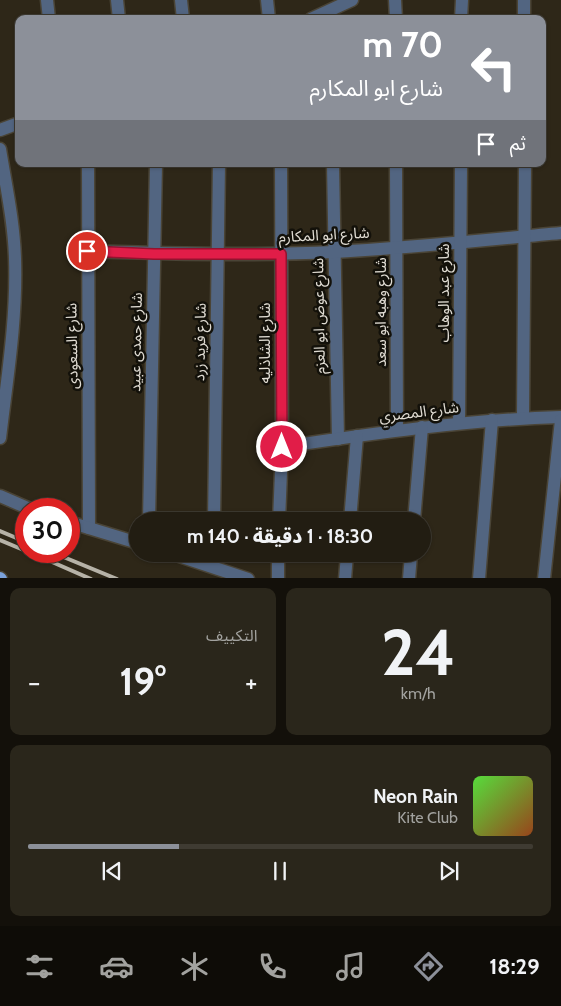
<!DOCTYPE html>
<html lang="ar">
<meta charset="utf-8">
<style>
:root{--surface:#221d12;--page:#2a261b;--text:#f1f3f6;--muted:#a2a29f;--line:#3f3b32;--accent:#8c9099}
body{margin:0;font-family:Cabin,"Noto Sans Arabic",sans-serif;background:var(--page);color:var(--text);direction:rtl;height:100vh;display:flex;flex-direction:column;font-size:19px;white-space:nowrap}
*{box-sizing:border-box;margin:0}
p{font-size:16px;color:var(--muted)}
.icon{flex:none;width:28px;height:28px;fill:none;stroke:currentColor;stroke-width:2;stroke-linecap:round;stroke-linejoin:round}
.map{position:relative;height:578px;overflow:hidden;direction:ltr}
.side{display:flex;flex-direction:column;gap:10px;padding:10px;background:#13100a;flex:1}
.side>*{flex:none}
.guide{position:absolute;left:15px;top:15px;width:531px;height:152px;border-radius:10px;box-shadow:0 1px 4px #0004,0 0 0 1px var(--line);direction:rtl;background:#8c9099;color:#fff;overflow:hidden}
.speed{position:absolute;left:15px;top:498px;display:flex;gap:10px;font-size:25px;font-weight:700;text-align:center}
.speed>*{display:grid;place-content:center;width:65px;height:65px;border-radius:50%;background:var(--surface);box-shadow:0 1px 4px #0004,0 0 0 1px var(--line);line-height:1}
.speed .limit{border:8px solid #d22;background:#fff;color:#111}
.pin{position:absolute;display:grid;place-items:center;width:42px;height:42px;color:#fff;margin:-21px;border:2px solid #fff;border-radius:50%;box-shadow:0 1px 5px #0007}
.me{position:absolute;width:55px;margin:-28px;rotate:0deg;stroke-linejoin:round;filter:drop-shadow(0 0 4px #0008)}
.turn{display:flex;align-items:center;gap:18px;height:105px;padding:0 20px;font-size:22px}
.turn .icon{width:65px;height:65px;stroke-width:2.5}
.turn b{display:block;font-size:35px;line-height:42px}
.then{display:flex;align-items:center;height:48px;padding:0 20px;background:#0003;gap:10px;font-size:19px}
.big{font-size:38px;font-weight:800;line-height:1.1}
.side .widget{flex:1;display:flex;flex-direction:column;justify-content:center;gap:8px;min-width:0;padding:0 18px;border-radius:10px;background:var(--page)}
.side .dial{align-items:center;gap:0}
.dial b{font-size:65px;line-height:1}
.song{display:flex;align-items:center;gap:15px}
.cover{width:60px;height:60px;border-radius:8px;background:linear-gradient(135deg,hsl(110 70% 55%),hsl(20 70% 35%))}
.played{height:5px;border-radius:2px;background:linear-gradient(90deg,var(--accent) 30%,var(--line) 30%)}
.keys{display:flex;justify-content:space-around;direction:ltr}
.heat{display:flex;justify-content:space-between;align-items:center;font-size:28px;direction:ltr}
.side .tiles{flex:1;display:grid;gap:10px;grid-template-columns:1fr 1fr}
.widget:last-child{grid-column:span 2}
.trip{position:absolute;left:129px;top:512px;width:302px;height:50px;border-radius:25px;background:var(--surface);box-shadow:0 1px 4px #0004,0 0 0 1px var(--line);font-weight:800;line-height:50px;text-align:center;direction:rtl}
.tabs{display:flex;height:80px;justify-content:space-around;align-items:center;background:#0e0c07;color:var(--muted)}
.tabs .icon{width:35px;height:35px}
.tabs .active{color:var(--accent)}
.tabs b{font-size:22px;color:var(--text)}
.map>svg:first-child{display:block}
</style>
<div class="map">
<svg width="561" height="579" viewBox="0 0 561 579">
<rect width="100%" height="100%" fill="#2e2718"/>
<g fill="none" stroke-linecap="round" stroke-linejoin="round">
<g stroke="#4a4436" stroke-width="15">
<g id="minor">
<path d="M 47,0 L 49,19"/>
<path d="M 117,0 L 119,19"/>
<path d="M 181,0 L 183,19"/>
<path d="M 267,0 L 269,19"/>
<path d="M 395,0 L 396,19"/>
<path d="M 524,0 L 524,19"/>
<path d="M 461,19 L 462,0"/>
<path d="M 0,149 C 6,186 14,222 15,259 C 17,319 7,379 0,438"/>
<path d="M 88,164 L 89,528"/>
<path d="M 333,164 L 338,439"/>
<path d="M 396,164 L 397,430"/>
<path d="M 87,251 C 170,254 252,256 334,252 C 410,248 485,240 561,233"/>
<path d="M 523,418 L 525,164"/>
<path d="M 459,423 L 461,164"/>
<path d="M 282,447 C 375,433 467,420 561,417"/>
<path d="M 149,521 L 156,164"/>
<path d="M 214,521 L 219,164"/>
<path d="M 279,521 L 282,447 L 281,164"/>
<path d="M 350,521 L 357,436"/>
<path d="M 414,521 L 422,427"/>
<path d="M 213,566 L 213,554"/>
<path d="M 278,579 L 278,554"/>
<path d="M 345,579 L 347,554"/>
<path d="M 409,579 L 411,554"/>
<path d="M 479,579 L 492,420"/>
<path d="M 544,579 L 561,420"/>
</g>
</g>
<g stroke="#4a4436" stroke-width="15">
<g id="tertiary">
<path d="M 311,19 L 352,0"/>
<path d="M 0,130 L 19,123"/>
<path d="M 0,496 L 30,509"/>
<path d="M 69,522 L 138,543"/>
<path d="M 173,554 L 248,579"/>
</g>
</g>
<g stroke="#4a4436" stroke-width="15">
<path id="primary" d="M 0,578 L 1,579"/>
</g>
<use href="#minor" stroke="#526581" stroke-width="12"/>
<use href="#tertiary" stroke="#526581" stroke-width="12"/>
<use href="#primary" stroke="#7ba2db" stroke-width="12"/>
<g stroke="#b6b2a7" stroke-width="4">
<path d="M 0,531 L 26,542"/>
<path d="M 0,540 L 26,551"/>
<path d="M 27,551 L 91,579"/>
<path d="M 49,551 L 117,579"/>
</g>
</g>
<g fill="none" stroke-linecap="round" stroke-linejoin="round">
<g stroke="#92132f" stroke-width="12">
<path id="route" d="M 87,251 L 154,254 L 281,254 L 282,447"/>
</g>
<use href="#route" stroke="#e11d48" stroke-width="9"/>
</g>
<g text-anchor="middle" stroke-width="5" stroke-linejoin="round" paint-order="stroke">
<g font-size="15" fill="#e0dcd3" stroke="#13110a">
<text transform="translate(324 235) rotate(-3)" y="5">شارع ابو المكارم</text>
<text transform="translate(444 293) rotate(-90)" y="5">شارع عبد الوهاب</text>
<text transform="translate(381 312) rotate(-90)" y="5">شارع وهبه ابو سعد</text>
<text transform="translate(319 316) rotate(-91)" y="5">شارع عوض ابو العزم</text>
<text transform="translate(136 342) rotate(-89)" y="5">شارع حمدى عبيد</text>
<text transform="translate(200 342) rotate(-89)" y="5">شارع فريد زرد</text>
<text transform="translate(265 343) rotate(-90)" y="5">شارع الشاذليه</text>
<text transform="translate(72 346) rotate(-91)" y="5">شارع السعودى</text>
<text transform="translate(419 412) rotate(-7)" y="5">شارع المصري</text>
</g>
</g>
</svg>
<div class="speed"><div class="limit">30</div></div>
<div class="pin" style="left:87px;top:251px;background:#d93025"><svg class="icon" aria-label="arrive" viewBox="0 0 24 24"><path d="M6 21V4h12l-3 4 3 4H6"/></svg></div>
<svg class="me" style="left:282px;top:447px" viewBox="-20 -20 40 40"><circle r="17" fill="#e11d48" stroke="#fff" stroke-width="3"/><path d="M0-11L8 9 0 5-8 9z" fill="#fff"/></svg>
<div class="trip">18:30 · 1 دقيقة · 140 m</div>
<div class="guide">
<div class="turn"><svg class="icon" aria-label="left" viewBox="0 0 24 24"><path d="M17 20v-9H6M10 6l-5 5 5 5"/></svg><div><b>70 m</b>شارع ابو المكارم</div></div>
<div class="then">ثم<svg class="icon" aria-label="arrive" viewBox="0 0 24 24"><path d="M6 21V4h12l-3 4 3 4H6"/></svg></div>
</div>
</div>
<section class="side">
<div class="tiles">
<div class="widget dial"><b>24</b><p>km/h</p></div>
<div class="widget"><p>التكييف</p>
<div class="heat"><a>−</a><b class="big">19°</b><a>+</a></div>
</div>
<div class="widget">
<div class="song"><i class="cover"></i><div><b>Neon Rain</b><p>Kite Club</p></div></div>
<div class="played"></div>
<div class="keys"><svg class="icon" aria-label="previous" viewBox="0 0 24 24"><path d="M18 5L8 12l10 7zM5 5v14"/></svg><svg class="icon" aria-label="pause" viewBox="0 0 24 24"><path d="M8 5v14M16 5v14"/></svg><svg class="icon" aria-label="next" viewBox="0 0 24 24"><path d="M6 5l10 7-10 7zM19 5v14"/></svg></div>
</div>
</div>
</section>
<nav class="tabs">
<b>18:29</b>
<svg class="icon active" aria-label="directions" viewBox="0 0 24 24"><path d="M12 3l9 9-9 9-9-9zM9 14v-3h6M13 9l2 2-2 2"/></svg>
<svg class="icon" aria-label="music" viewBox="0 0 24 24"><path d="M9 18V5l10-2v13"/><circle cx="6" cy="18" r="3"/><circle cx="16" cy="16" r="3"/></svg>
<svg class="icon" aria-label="phone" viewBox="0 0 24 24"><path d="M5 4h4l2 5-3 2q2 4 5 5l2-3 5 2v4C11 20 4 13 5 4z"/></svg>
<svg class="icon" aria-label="climate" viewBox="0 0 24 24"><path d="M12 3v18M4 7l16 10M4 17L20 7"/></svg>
<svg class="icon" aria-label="car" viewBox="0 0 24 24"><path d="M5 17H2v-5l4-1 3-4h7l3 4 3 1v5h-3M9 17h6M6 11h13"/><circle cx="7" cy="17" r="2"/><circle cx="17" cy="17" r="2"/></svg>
<svg class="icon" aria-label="filters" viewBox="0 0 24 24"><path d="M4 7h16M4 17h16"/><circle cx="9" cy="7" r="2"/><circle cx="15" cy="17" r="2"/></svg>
</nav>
